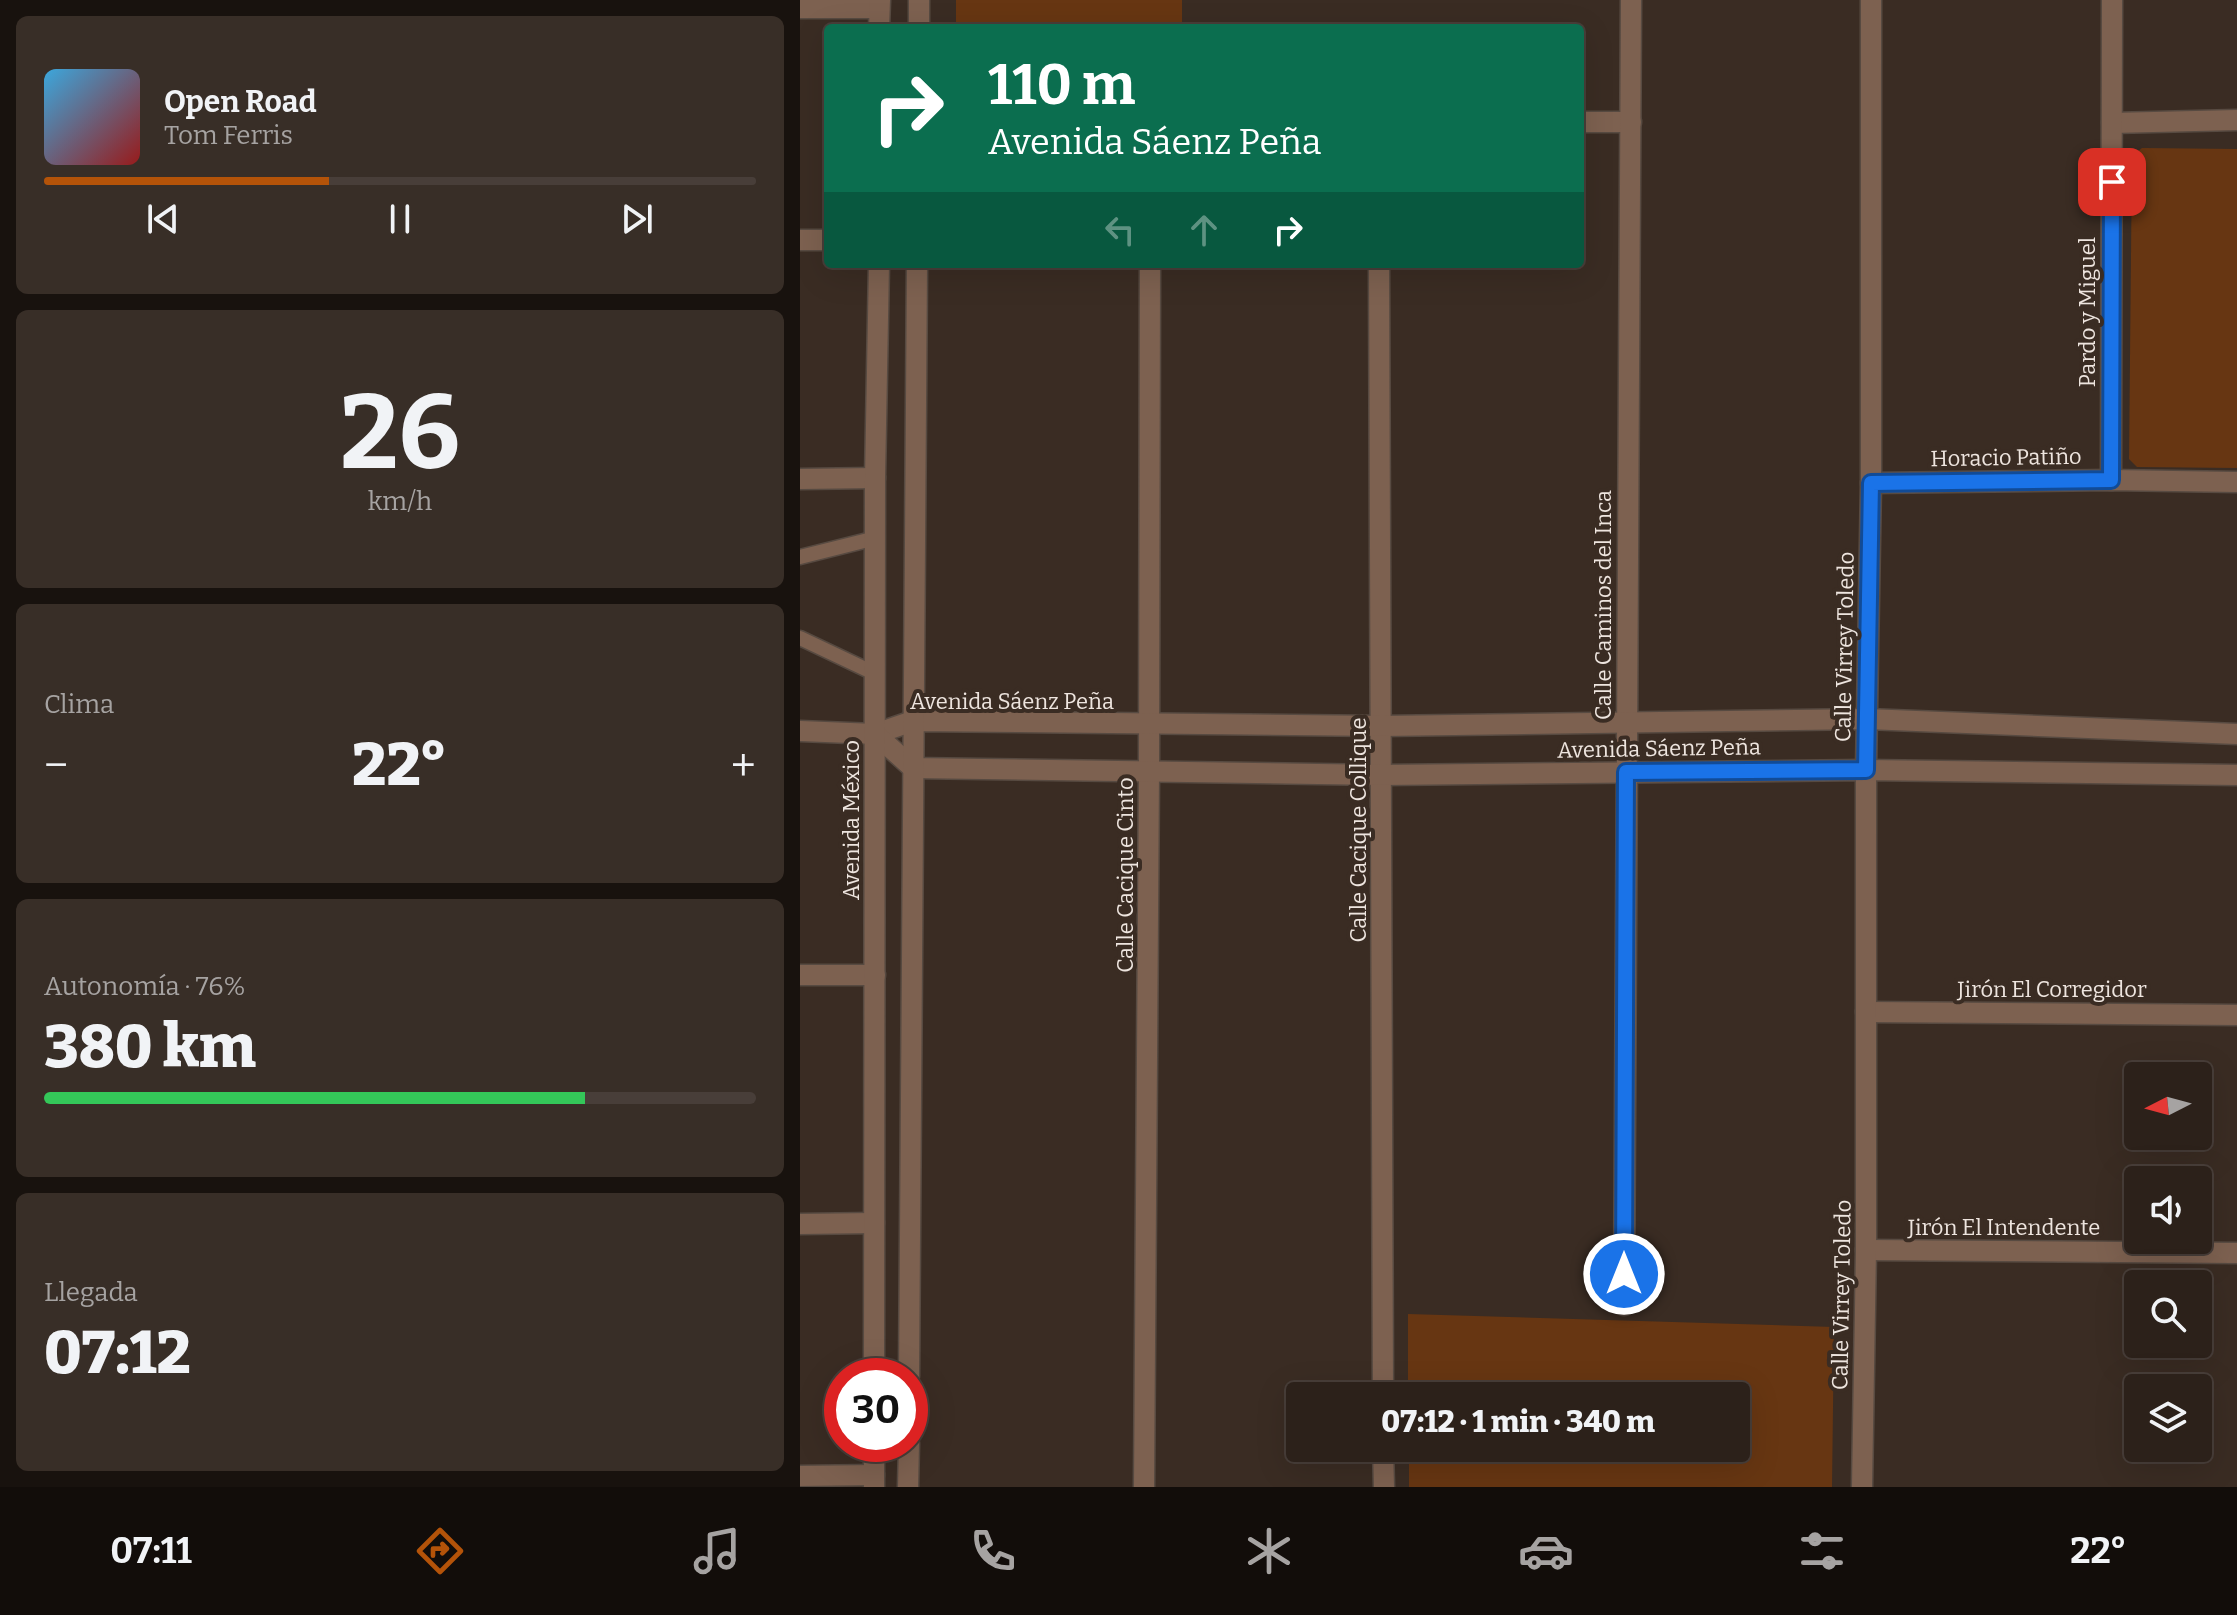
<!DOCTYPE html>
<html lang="es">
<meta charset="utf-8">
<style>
:root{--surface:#2c211a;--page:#382e27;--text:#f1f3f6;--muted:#a6a3a2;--line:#483e39;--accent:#b45309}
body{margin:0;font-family:Bitter,serif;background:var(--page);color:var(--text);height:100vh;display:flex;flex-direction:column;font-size:30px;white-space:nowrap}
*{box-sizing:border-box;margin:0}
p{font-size:26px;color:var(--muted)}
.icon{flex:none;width:44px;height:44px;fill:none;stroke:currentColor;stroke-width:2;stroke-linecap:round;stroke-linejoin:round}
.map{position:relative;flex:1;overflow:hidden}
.side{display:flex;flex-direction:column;gap:16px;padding:16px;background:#18120e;width:800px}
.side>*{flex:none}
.guide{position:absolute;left:24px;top:24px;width:760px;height:244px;border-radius:8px;box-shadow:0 8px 32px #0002,0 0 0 2px var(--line);background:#0b6e4f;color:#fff;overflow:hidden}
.needle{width:52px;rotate:264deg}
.controls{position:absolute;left:1324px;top:1062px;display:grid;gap:16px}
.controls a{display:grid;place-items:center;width:88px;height:88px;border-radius:8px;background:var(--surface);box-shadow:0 8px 32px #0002,0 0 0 2px var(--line);font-size:40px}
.speed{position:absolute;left:24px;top:1358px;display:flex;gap:16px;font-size:40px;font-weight:700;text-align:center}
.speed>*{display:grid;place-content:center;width:104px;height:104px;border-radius:50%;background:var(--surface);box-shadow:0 8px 32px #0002,0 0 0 2px var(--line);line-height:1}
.speed .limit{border:12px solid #d22;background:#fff;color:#111}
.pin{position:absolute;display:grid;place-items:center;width:68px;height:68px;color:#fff;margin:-34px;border-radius:16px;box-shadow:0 4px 12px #0006}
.me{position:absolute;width:88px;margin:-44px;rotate:0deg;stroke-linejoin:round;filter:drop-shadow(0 0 6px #0008)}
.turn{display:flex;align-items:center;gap:28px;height:168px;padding:0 32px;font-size:36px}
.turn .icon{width:104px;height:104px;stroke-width:2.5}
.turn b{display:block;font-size:56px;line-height:68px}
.lanes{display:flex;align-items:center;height:76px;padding:0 32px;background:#0003;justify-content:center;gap:40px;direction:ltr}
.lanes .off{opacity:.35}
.big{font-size:60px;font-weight:800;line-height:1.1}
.side .tile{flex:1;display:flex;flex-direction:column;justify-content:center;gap:12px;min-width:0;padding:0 28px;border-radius:12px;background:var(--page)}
.side .dial{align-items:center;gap:0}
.dial b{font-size:104px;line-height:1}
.song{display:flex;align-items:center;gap:24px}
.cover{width:96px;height:96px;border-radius:12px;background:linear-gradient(135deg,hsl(200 70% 55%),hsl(0 70% 35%))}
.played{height:8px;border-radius:4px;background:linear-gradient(90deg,var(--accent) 40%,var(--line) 40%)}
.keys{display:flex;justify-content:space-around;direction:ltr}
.heat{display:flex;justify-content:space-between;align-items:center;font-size:44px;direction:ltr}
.charge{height:12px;border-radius:6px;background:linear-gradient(90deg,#34c759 76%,var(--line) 0)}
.trip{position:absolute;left:486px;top:1382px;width:464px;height:80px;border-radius:8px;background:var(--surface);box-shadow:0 8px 32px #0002,0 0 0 2px var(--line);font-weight:800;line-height:80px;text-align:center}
.tab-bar{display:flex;height:128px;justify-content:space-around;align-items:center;background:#120d0a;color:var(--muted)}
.tab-bar .icon{width:56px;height:56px}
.tab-bar .current{color:var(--accent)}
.tab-bar b{font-size:36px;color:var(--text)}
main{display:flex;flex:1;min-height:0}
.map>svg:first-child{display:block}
</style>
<main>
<section class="side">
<div class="tile">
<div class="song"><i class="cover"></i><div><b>Open Road</b><p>Tom Ferris</p></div></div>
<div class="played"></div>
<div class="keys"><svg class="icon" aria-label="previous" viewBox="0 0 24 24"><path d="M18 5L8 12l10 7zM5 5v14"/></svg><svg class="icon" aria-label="pause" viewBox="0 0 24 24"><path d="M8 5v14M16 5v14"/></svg><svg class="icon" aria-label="next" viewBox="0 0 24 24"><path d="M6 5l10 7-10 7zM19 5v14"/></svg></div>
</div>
<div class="tile dial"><b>26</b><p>km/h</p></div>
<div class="tile"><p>Clima</p>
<div class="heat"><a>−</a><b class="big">22°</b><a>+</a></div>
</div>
<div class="tile"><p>Autonomía · 76%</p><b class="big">380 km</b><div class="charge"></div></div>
<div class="tile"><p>Llegada</p><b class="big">07:12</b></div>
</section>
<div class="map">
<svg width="1437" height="1487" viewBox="0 0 1437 1487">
<rect width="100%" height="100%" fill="#3a2c23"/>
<g fill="#673612">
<rect x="156" y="0" width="226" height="28"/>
<path d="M 1342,148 L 1437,149 L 1437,468 L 1337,467 L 1329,459 L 1332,156 Z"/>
<path d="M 608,1314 L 1034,1327 L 1032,1487 L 609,1487 L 609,1448 L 936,1448 L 936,1396 L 608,1396 Z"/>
</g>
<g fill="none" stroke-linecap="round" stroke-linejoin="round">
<g stroke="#574a41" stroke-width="17">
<g id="service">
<path d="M 0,557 L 76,538"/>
<path d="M 0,638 L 76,674"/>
</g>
</g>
<g stroke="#574a41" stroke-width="23">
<g id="minor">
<path d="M 0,8 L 79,8"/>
<path d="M 780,122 L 831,122"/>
<path d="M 1312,123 L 1437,120"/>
<path d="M 0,240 L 28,240"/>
<path d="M 579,264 L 583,1396"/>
<path d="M 0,479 L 75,478"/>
<path d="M 1311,480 L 1312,0"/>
<path d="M 1071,483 L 1311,480 L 1437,482"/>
<path d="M 0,975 L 75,975"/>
<path d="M 1066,1012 L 1437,1015"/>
<path d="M 0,1224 L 74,1223"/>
<path d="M 1066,1250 L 1437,1253"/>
<path d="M 824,1305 L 831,0"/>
<path d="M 583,1448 L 584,1487"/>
<path d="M 0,1476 L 74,1475"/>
<path d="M 344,1487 L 349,771 L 350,264"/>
<path d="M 1062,1487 L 1066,1250 L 1066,770 L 1071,483 L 1071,0"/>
</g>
</g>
<g stroke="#574a41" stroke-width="23">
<g id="tertiary">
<path d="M 79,28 L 80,0"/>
<path d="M 119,28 L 119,0"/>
<path d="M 0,731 L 75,734 L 113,721 L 582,726 L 1067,719 L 1437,734"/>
<path d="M 75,734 L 113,768 L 582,775 L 1066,770 L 1437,775"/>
<path d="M 74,1376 L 75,478 L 79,264"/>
<path d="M 109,1376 L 117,264"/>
<path d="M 74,1444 L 74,1487"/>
<path d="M 108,1487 L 109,1444"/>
</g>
</g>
<use href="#service" stroke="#7d6150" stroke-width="14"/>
<use href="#minor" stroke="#7d6150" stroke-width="20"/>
<use href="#tertiary" stroke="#7d6150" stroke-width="20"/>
</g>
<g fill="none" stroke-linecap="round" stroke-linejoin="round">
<g stroke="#114b97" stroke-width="20">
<path id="route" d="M 824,1274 L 826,772 L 1066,770 L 1071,483 L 1311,480 L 1312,182"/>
</g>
<use href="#route" stroke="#1a73e8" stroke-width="14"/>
</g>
<g text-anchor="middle" stroke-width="8" stroke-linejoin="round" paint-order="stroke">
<g font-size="22" fill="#eee5df" stroke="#3a2c23">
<text transform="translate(1287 312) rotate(-90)" y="8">Pardo y Miguel</text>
<text transform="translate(1206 457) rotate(-1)" y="8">Horacio Patiño</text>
<text transform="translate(803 605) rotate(-90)" y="8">Calle Caminos del Inca</text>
<text transform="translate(1044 647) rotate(-89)" y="8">Calle Virrey Toledo</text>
<text x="212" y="709">Avenida Sáenz Peña</text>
<text transform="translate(859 748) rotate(-1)" y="8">Avenida Sáenz Peña</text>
<text transform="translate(51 820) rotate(-90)" y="8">Avenida México</text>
<text transform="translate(558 830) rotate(-90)" y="8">Calle Cacique Collique</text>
<text transform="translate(325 875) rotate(-90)" y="8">Calle Cacique Cinto</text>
<text x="1252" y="997">Jirón El Corregidor</text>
<text x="1204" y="1235">Jirón El Intendente</text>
<text transform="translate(1041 1295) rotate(-89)" y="8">Calle Virrey Toledo</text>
</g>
</g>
</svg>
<div class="controls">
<a><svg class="needle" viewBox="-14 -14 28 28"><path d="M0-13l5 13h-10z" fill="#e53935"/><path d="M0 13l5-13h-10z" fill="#a6a3a2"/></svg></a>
<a><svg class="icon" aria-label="sound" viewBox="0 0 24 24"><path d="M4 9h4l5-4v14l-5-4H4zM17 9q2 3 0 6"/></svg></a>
<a><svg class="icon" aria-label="search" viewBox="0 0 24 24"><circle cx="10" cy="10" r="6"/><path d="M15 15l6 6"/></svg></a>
<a><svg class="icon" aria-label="layers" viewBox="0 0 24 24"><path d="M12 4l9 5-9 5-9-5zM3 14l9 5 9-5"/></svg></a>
</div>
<div class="speed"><div class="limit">30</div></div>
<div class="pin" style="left:1312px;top:182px;background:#d93025"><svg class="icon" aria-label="arrive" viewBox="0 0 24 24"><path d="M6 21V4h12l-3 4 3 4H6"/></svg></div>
<svg class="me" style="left:824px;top:1274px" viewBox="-20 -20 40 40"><circle r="17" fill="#1a73e8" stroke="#fff" stroke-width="3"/><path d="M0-11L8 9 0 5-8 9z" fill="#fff"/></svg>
<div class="trip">07:12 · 1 min · 340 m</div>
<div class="guide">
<div class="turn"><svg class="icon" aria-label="right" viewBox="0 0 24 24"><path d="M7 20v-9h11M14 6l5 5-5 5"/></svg><div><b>110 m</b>Avenida Sáenz Peña</div></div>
<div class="lanes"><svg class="icon off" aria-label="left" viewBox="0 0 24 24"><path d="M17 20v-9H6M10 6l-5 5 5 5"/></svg><svg class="icon off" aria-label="ahead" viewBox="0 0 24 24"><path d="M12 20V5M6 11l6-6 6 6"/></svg><svg class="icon" aria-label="right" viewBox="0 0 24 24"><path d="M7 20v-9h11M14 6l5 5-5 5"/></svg></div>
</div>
</div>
</main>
<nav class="tab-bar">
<b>07:11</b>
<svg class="icon current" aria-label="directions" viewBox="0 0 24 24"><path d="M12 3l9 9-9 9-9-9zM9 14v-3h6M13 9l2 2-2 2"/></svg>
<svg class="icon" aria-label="music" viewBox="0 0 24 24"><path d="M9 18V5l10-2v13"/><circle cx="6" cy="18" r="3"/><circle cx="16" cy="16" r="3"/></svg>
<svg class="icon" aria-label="phone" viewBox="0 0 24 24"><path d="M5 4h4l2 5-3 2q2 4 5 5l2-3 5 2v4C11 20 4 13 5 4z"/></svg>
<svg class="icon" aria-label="climate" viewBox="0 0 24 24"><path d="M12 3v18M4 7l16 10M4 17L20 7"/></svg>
<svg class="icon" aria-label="car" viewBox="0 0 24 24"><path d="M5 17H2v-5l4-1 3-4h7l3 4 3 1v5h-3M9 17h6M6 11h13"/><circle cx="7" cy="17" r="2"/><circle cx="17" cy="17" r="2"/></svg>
<svg class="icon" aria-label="filters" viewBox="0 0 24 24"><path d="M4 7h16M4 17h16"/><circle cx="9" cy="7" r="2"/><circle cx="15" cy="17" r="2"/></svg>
<b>22°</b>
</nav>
